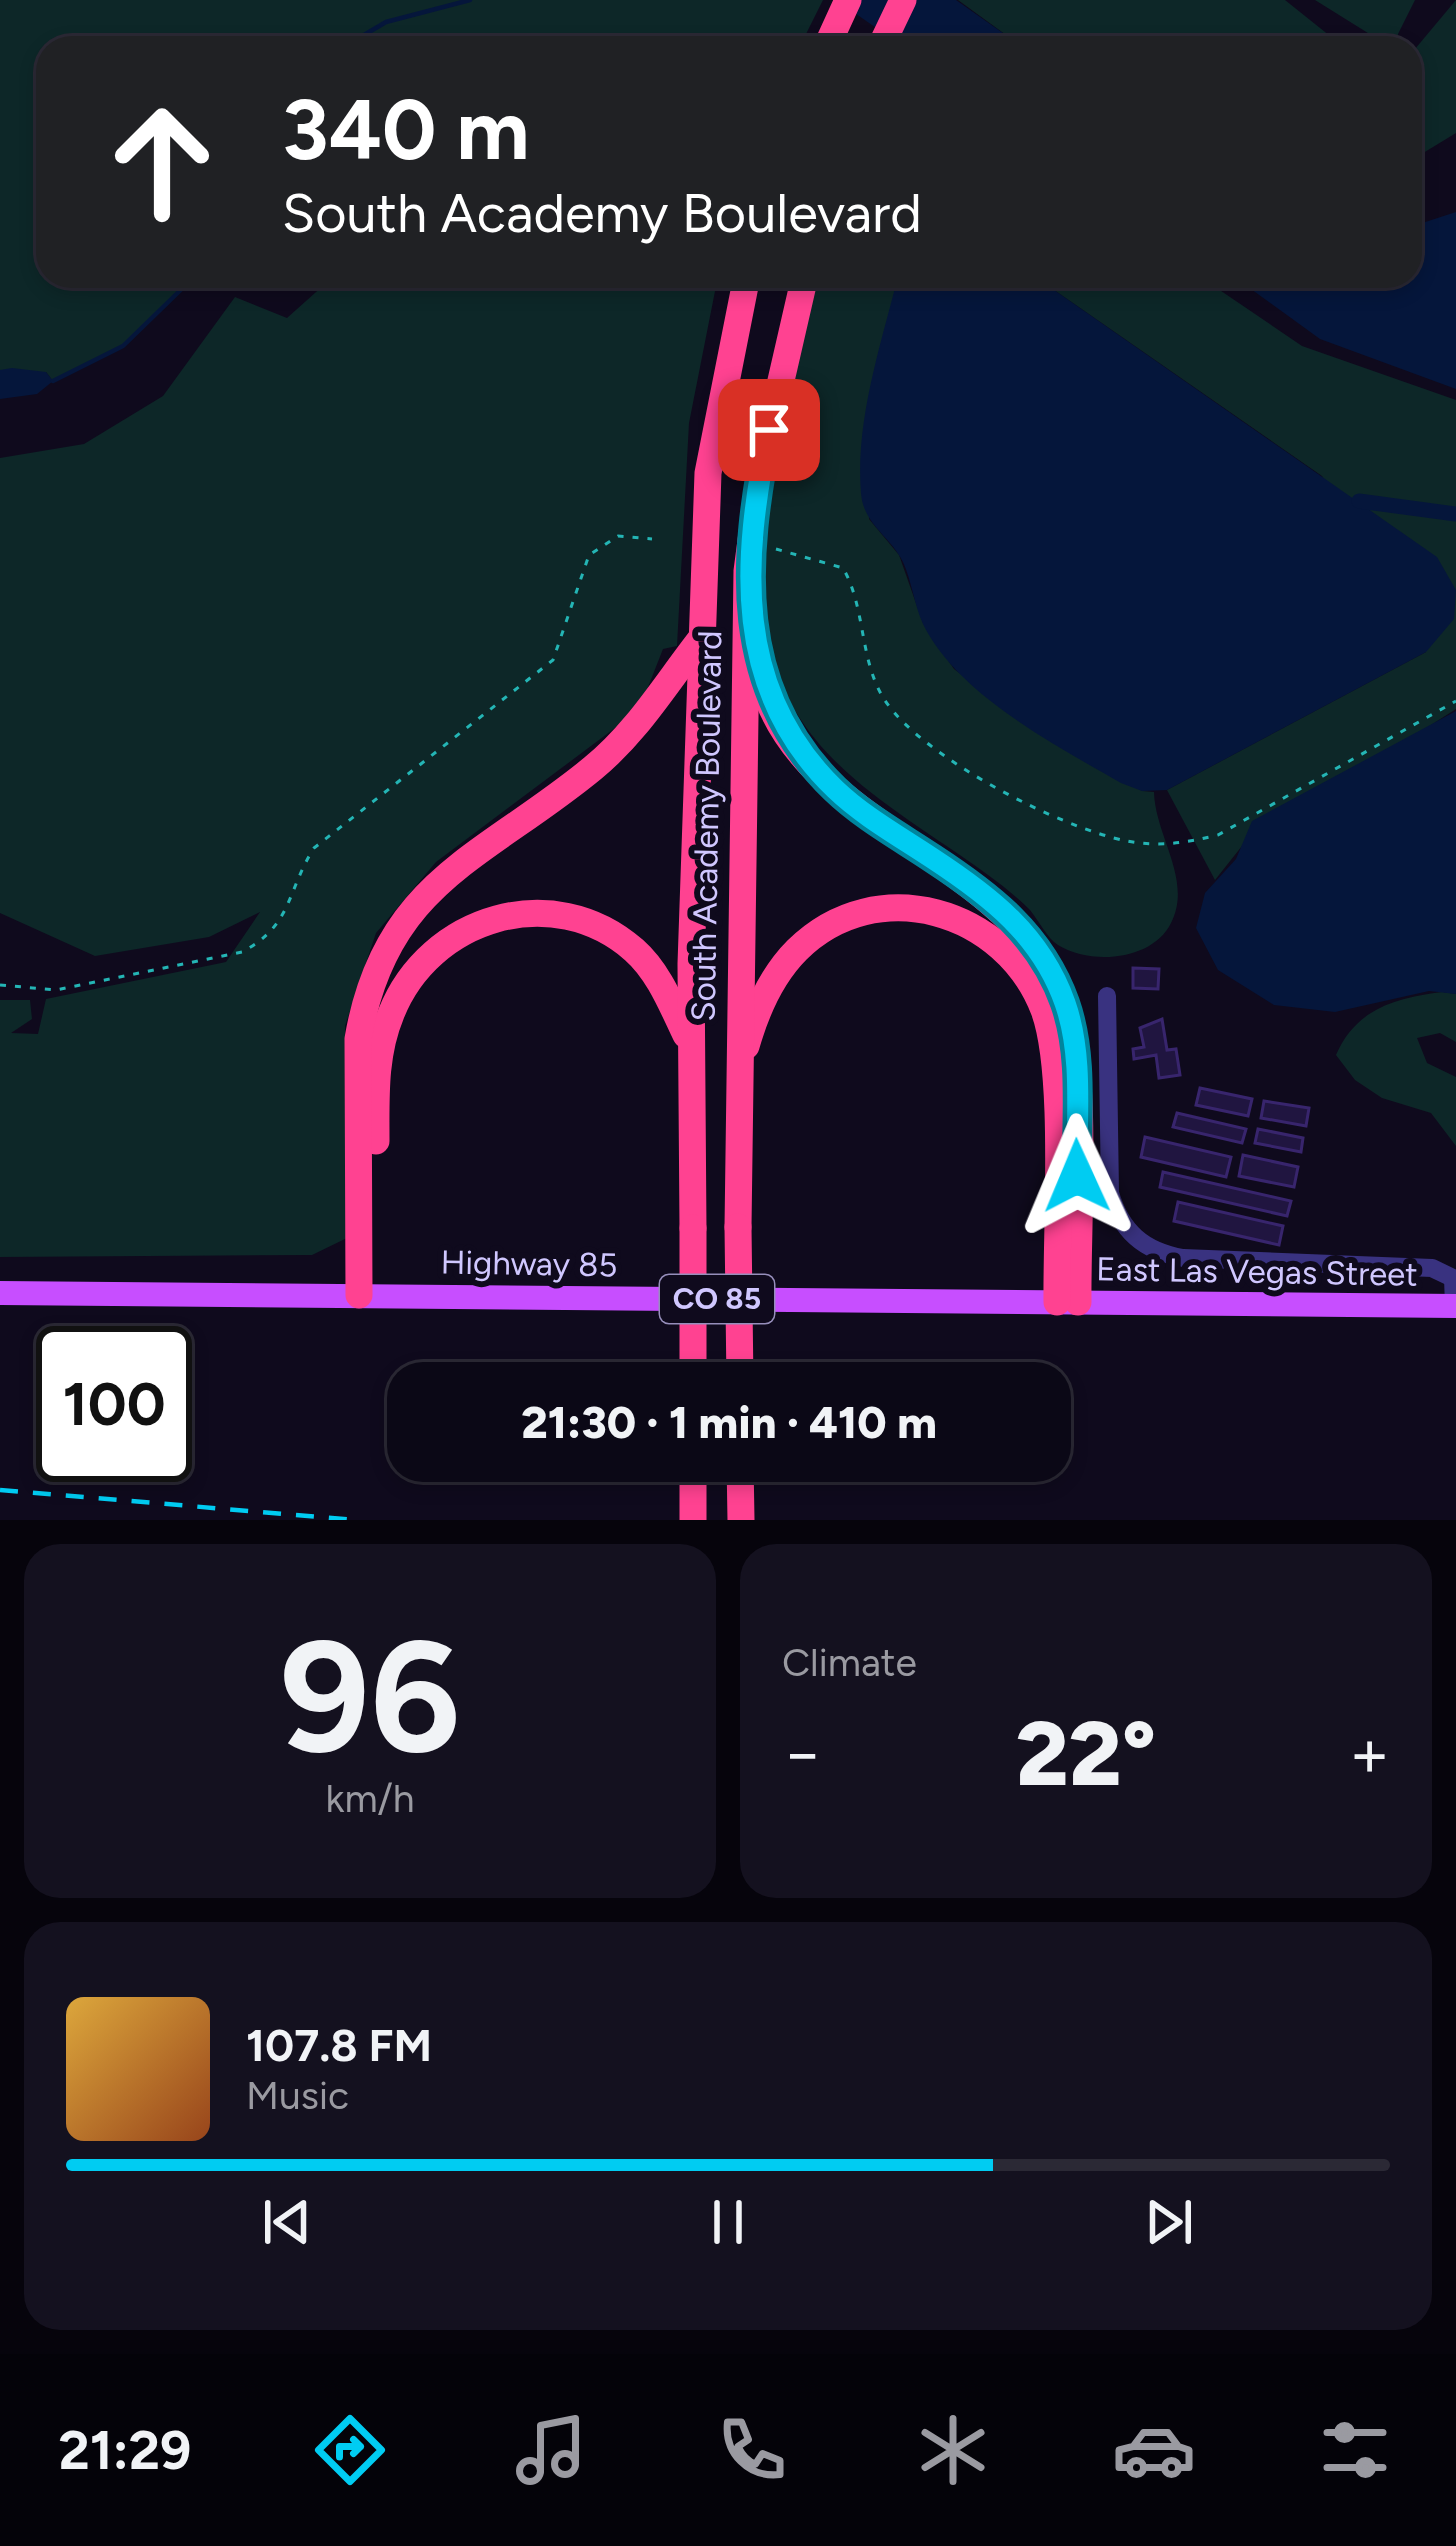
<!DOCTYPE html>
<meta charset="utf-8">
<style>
:root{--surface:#0b0816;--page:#14111f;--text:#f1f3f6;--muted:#9a9aa1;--line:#2b2935;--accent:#00ccf2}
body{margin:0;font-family:Figtree,sans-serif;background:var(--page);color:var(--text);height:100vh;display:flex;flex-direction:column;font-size:45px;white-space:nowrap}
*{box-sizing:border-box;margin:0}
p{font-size:39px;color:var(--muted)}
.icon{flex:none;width:66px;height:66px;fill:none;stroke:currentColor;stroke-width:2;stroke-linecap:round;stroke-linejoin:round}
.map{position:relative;height:1520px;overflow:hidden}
.panel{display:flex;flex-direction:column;gap:24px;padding:24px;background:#06040c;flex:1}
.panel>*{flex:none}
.banner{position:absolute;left:36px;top:36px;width:1386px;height:252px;border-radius:36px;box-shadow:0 6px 18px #0003,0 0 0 3px var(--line);background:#202124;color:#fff;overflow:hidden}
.speed{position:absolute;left:36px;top:1326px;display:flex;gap:24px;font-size:60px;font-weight:700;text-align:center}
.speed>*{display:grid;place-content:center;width:156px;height:156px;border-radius:50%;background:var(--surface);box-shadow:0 6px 18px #0003,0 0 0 3px var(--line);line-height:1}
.speed .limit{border:6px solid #111;border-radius:18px;background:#fff;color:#111}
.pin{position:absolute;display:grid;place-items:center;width:102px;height:102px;color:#fff;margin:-51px;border-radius:24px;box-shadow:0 6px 18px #0006}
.me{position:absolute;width:132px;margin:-66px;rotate:359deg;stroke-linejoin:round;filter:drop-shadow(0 0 9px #0008)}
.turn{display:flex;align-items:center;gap:42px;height:252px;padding:0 48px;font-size:54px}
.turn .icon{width:156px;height:156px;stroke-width:2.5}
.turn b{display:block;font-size:84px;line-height:102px}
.big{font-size:90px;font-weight:800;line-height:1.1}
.panel .card{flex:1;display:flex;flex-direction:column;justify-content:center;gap:18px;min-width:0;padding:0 42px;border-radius:36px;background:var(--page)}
.panel .dial{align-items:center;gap:0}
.dial b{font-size:156px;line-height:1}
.song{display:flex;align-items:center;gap:36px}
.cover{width:144px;height:144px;border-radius:18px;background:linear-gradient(135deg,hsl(40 70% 55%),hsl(20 70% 35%))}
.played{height:12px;border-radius:6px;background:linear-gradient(90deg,var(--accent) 70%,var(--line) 70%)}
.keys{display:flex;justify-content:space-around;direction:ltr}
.heat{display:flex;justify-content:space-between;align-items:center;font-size:66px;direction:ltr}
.panel .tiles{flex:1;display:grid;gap:24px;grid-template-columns:1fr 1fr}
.card:last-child{grid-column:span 2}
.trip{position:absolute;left:387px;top:1362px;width:684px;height:120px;border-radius:36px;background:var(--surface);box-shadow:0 6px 18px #0003,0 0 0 3px var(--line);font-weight:800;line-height:120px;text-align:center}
.tab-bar{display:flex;height:192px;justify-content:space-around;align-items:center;background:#040309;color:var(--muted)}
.tab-bar .icon{width:84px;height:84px}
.tab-bar .current{color:var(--accent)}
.tab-bar b{font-size:54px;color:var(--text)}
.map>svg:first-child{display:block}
</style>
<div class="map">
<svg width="1456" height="1520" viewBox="0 0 1456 1520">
<rect width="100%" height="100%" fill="#0f0a1d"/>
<g fill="#0d2728">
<path d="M 0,0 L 823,0 L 799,48 L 48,48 L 48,276 L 195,276 L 123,347 L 53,381 L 46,372 L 0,374 Z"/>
<path d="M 958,0 L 1285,0 L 1345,48 L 1024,48 Z"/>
<path d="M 1315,0 L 1415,0 L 1398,34 L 1400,48 L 1392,48 Z"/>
<path d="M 1456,0 L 1456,133 L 1410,161 L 1410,55 Z"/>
<path d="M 334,276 L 718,276 L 689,423 L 677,646 L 663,649 L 639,710 L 436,862 L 376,933 L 345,1026 L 349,1237 L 312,1255 L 0,1257 L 0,1000 L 30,1000 L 32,1019 L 11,1033 L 38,1034 L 46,999 L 226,962 L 260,912 L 209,937 L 95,956 L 0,913 L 0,458 L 84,444 L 163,396 L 235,297 L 287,318 Z"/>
<path d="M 812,276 L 899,276 L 869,519 L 899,555 L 923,623 L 954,669 L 1011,712 L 1142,791 L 1154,792 C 1155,836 1193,880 1171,923 C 1153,960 1092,966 1058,945 C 1047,938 1039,921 1030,910 C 1018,898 1002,885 988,875 C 904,813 799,764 772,654 C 744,538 789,391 812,276 Z"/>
<path d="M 1034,276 L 1199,276 L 1302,346 L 1456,400 L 1456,709 L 1242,846 L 1215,880 L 1167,790 L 1426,652 L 1322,476 Z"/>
<path d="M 1442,992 L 1456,994 L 1456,1042 L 1440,1033 L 1417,1038 L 1427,1063 L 1456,1077 L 1456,1146 L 1431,1113 L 1382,1098 L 1355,1080 L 1336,1055 C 1356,1009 1395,998 1442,992 Z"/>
</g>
<g fill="#05163b">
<path d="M 836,0 L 956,0 L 1024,48 L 905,48 Z"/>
<path d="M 1456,212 L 1456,389 L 1320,339 L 1233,276 L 1410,276 L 1410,227 Z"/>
<path d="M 898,276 L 1034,276 L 1437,557 L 1456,590 L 1454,619 L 1426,652 L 1167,790 L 1142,791 L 1121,783 C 1055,745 957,694 923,624 C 914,604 912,582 903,562 C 891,537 863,524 861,493 C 855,421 881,345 898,276 Z"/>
<path d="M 12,368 L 46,372 L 53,381 L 37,394 L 0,399 L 0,370 Z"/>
<path d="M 1456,711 L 1456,994 L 1429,991 L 1335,1012 L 1274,1005 L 1218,970 L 1196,928 L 1205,893 L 1236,859 L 1252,821 Z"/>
</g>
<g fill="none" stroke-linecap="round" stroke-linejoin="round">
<g stroke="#05163b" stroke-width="4.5">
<path d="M 342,48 L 386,22 L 470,0"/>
<path d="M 53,381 L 123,346 L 195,276"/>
</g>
<path stroke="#05163b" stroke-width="15" d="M 1359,501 L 1456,514"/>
</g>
<g fill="#201540" stroke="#38256d" stroke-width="3">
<path d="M 1133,968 L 1159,969 L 1158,989 L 1133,988 Z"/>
<path d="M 1162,1019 L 1167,1050 L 1176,1049 L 1180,1075 L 1159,1078 L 1156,1055 L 1134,1059 L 1133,1049 L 1144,1047 L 1140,1028 Z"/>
<path d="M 1200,1088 L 1252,1099 L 1248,1116 L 1196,1105 Z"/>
<path d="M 1264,1101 L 1309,1108 L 1306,1126 L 1261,1118 Z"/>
<path d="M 1177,1113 L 1246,1129 L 1242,1143 L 1173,1127 Z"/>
<path d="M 1258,1129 L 1303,1138 L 1301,1152 L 1255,1143 Z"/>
<path d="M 1145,1137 L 1231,1157 L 1226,1177 L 1141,1157 Z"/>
<path d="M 1243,1155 L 1298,1167 L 1294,1187 L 1239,1176 Z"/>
<path d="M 1163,1172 L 1291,1201 L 1287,1216 L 1160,1187 Z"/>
<path d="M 1178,1202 L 1283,1226 L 1279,1245 L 1174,1221 Z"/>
</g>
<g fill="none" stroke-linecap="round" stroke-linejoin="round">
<g stroke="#24b5b5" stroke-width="3" stroke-dasharray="6 9" stroke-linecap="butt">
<path d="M 776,549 L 843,568 C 866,608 859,659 884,699 C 921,757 1060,828 1127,841 C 1159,847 1186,843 1218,835 L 1456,701"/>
<path d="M 0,985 L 56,990 L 242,952 C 293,925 286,892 314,848 L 553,660 L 589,555 L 618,536 L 652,539"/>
</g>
<path stroke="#393280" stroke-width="18" d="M 1107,996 L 1110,1193 C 1121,1231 1143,1251 1183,1258 L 1432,1268 L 1453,1278 L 1454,1306"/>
<path stroke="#c74eff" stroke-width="24" d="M 0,1293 L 1456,1306"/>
<g stroke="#ff4291" stroke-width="27">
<path d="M 826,48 L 848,0"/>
<path d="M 880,48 L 903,0"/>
<path d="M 755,646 C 773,827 1005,845 1064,1001 C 1089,1069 1077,1223 1078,1302"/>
<path d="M 746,1046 C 756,1011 771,976 797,950 C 877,871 1006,910 1044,1010 C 1067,1072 1056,1230 1057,1302"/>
<path d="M 376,1141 C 376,1097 374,1055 391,1014 C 429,917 553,879 634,950 C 659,972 672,1006 686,1035"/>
<path d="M 738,1227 L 747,571 L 760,472 L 805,276"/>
<path d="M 693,1228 L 691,964 L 708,473 L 747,276"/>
<path d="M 359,1295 L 358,1039 C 385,881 484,858 593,768 C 637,732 665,685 700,640"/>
<path d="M 693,1461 L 693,1520"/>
<path d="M 740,1461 L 741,1520"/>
</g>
<path stroke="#00ccf2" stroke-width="4.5" stroke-dasharray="18 15" stroke-linecap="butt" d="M 0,1490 L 356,1520"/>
<g stroke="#ff4291" stroke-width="27">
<path d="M 738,1227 L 740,1383"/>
<path d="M 693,1228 L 693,1383"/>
</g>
</g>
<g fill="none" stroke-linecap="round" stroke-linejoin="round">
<g stroke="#00859d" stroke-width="30">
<path id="route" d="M 769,430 C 742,559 732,690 835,789 C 863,816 899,836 932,858 C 990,896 1041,935 1065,1003 C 1084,1057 1076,1120 1077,1176"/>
</g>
<use href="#route" stroke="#00ccf2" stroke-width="21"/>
</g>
<g text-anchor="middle" stroke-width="12" stroke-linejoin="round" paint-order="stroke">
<rect fill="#0f0a1d" stroke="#968ebb" stroke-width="3" x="660" y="1275" width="114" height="48" rx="9"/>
<g font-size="30" font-weight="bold" fill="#d0c7ff">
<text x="717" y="1309">CO 85</text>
</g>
<g font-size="33" fill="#d0c7ff" stroke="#0f0a1d">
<text transform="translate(706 826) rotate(-89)" y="12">South Academy Boulevard</text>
<text transform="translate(529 1263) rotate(1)" y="12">Highway 85</text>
<text transform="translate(1257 1271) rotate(1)" y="12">East Las Vegas Street</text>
</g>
</g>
</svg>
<div class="speed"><div class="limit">100</div></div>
<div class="pin" style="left:769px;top:430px;background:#d93025"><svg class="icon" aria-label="arrive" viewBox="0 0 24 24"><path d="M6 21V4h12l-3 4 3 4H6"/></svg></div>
<svg class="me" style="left:1077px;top:1176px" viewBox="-20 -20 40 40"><path d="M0-17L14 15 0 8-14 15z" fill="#00ccf2" stroke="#fff" stroke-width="4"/></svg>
<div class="trip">21:30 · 1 min · 410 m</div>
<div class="banner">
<div class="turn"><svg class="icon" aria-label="ahead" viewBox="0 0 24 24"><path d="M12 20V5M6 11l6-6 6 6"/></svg><div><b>340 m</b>South Academy Boulevard</div></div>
</div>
</div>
<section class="panel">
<div class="tiles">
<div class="card dial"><b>96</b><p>km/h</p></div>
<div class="card"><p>Climate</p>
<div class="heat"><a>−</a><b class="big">22°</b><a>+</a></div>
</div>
<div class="card">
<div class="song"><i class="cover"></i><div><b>107.8 FM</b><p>Music</p></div></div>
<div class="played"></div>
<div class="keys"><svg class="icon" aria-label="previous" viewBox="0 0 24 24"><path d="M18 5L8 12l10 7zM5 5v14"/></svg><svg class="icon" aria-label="pause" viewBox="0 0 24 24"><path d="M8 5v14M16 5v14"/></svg><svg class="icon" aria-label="next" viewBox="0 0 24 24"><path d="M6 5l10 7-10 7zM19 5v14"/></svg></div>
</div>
</div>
</section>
<nav class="tab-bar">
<b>21:29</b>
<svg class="icon current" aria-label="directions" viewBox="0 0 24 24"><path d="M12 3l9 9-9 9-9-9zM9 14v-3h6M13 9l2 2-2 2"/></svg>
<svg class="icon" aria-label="music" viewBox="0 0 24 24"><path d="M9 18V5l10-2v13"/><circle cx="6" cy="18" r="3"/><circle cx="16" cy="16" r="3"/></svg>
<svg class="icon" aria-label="phone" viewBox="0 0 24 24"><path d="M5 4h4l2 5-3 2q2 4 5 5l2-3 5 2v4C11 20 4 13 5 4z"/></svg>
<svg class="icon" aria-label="climate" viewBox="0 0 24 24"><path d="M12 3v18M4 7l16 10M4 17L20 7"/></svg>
<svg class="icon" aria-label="car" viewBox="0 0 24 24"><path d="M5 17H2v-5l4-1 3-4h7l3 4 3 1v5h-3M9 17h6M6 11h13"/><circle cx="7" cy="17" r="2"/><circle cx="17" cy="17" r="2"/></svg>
<svg class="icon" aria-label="filters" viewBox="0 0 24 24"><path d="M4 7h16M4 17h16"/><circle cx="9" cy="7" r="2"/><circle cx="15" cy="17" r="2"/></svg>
</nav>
